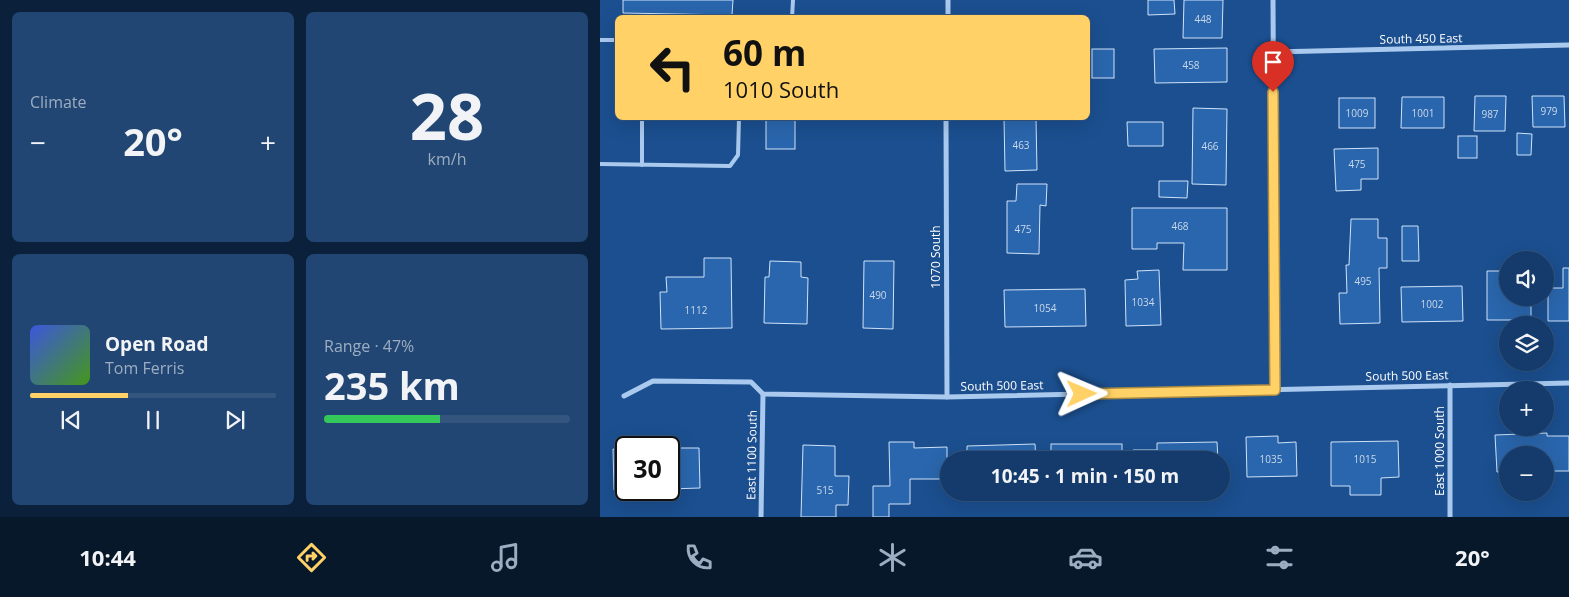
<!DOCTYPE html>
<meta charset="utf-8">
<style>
:root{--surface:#143b6b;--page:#214673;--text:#f1f3f6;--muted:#9dadc1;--line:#33557e;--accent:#ffd166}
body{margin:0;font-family:"Open Sans",sans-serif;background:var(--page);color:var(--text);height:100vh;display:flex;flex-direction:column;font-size:19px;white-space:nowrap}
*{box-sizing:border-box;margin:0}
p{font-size:16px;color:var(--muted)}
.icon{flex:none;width:28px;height:28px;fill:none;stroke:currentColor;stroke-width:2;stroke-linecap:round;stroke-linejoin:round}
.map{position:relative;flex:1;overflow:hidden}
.sheet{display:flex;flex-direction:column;gap:12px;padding:12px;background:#0b203b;width:600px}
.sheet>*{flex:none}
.banner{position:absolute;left:15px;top:15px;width:475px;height:105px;border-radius:8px;box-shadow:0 5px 20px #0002,0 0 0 1px var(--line);background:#ffd166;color:#111;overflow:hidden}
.fabs{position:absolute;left:899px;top:251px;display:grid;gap:10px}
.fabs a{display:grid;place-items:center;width:55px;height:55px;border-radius:50%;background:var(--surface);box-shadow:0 5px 20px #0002,0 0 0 1px var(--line);font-size:25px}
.speed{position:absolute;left:15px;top:436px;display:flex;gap:10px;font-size:25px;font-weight:700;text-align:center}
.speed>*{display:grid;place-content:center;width:65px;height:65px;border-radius:50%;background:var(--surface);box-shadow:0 5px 20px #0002,0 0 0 1px var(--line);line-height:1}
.speed .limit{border:2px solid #111;border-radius:8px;background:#fff;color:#111}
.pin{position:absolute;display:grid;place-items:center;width:42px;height:42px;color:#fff;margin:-51px -21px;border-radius:50% 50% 50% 0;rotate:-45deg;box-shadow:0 0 5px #0007}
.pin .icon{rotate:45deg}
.me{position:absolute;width:55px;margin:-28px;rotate:89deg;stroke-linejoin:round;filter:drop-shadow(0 0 4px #0008)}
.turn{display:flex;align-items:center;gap:18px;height:105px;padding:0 25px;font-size:22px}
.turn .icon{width:65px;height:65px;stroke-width:2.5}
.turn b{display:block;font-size:35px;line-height:42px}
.big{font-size:38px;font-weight:700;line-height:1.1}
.sheet .tile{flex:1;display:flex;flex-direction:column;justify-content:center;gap:8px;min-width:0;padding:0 18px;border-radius:8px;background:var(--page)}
.sheet .dial{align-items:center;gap:0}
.dial b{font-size:65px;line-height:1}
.song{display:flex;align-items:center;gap:15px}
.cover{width:60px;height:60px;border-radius:8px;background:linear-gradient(135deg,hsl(230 70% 55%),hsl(100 70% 35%))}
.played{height:5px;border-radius:2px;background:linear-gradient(90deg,var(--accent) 40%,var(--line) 40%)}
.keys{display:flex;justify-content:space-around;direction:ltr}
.heat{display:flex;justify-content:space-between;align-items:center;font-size:28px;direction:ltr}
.charge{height:8px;border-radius:4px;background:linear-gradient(90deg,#34c759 47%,var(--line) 0)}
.sheet .tiles{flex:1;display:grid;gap:12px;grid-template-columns:repeat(2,1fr)}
.trip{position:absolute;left:340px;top:451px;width:290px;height:50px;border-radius:25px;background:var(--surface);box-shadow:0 5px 20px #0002,0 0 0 1px var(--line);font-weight:700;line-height:50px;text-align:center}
.menu{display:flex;height:80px;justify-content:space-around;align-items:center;background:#08182b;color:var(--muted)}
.menu .icon{width:35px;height:35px}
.menu .on{color:var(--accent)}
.menu b{font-size:22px;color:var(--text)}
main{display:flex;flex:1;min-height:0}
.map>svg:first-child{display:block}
</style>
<main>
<section class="sheet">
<div class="tiles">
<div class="tile"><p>Climate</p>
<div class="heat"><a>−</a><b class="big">20°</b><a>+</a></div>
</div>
<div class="tile dial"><b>28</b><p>km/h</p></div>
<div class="tile">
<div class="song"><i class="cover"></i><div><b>Open Road</b><p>Tom Ferris</p></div></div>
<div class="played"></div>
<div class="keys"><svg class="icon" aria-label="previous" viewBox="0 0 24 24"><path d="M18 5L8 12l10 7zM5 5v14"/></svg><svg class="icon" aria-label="pause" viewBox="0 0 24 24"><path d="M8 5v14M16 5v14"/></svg><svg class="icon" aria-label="next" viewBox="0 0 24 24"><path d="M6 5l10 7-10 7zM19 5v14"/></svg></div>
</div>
<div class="tile"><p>Range · 47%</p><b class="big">235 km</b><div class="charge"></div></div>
</div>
</section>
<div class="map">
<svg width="969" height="517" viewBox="0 0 969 517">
<rect width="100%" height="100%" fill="#1b4f8f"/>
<g fill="#2a66ad" stroke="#cfe3fa">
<path d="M 23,0 L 133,0 L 132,15 L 23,13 Z"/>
<path d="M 548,0 L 574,0 L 575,14 L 548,15 Z"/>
<path d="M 584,0 L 623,0 L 622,38 L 583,38 Z"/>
<path d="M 418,15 L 459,16 L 459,18 L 418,18 Z"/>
<path d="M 627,48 L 627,82 L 555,83 L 554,49 Z"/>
<rect x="492" y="49" width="22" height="29"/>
<path d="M 875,96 L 906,96 L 905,131 L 874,131 Z"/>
<path d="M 932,96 L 964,96 L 965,127 L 933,127 Z"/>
<path d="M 802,97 L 844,97 L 844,128 L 801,128 Z"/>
<rect x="739" y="98" width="36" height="30"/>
<path d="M 593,108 L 627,109 L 626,185 L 592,184 Z"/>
<rect x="166" y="118" width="29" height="31"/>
<path d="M 404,118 L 444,118 L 436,119 L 437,170 L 405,171 Z"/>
<path d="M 527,122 L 563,122 L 563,146 L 528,146 Z"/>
<path d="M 917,133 L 932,134 L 931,155 L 917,155 Z"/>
<rect x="858" y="136" width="19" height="22"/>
<path d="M 778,148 L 778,179 L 761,179 L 761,190 L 736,191 L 734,149 Z"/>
<path d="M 559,181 L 588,181 L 587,198 L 559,197 Z"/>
<path d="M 417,184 L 447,184 L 446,206 L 440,205 L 439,254 L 407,253 L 407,201 L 416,201 Z"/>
<path d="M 532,208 L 627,208 L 627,270 L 583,270 L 584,243 L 557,243 L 557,249 L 532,249 Z"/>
<path d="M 751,219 L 778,219 L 778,238 L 787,238 L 787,268 L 779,268 L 780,323 L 740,324 L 739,293 L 747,293 L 746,265 L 749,265 Z"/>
<path d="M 802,226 L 818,226 L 819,261 L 802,261 Z"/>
<path d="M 104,258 L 131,258 L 132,328 L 61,329 L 60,292 L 67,292 L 66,277 L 104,277 Z"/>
<path d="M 170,261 L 201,262 L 201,277 L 208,278 L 207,324 L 164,323 L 165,277 L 169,277 Z"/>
<path d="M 264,261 L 294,261 L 293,329 L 263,328 Z"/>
<path d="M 963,268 L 969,268 L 969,321 L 948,321 L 948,288 L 963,288 Z"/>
<path d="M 559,270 L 561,325 L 526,326 L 525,280 L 538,279 L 537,271 Z"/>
<path d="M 887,271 L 908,271 L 908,298 L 931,298 L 931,320 L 887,320 Z"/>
<path d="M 862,286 L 863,321 L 802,322 L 801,287 Z"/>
<path d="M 485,289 L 486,326 L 405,327 L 404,290 Z"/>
<path d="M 947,433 L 947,436 L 969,436 L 969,471 L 945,471 L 945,455 L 908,455 L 908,472 L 897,472 L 895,435 Z"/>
<path d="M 678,436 L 678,443 L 696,442 L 697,476 L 647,477 L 646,437 Z"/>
<path d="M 798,441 L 799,477 L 781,478 L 781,495 L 750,495 L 750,486 L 731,486 L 731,442 Z"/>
<path d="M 289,442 L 314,442 L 314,448 L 347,447 L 347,479 L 310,479 L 310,504 L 289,504 L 289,517 L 273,517 L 273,486 L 290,486 Z"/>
<path d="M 617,442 L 618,460 L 533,460 L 533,450 L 557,450 L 557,443 Z"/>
<path d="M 435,444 L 436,460 L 367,460 L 367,446 Z"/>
<rect x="451" y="444" width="71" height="16"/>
<path d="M 203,445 L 235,446 L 235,476 L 249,476 L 248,505 L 236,505 L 236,517 L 201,517 Z"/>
<path d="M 69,448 L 99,448 L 100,488 L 69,489 Z"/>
<path d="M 13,449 L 26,449 L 26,489 L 14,490 Z"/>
</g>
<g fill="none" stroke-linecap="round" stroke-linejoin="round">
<g stroke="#a9c9ee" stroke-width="4">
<path d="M 192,18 L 193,0"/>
<path d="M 0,40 L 18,40"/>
<path d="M 0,164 L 130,166 L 138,155 L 139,118"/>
<path d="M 42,165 L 42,118"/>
</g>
<g stroke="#a9c9ee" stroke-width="5">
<path d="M 673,0 L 675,390"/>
<path d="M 348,18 L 348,0"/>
<path d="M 673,52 L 969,45"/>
<path d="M 346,118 L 347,397"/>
<path d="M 850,385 L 850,517"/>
<path d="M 24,396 L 53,381 L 151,382 L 163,394 L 347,397 L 969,383"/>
<path d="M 161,517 L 163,394"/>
</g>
</g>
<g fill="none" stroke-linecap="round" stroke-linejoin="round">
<g stroke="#a68842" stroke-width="12">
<path id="route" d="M 482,394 L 675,390 L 673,92"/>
</g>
<use href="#route" stroke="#ffd166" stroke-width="9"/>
</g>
<g text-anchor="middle" stroke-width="5" stroke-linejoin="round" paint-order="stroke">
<g font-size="10" fill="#cad9ea">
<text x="603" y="23">448</text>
<text x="591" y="69">458</text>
<text x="949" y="115">979</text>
<text x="757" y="117">1009</text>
<text x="823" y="117">1001</text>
<text x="890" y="118">987</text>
<text x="421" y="149">463</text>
<text x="610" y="150">466</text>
<text x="757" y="168">475</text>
<text x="580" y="230">468</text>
<text x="423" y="233">475</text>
<text x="763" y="285">495</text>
<text x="278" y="299">490</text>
<text x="543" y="306">1034</text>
<text x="832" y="308">1002</text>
<text x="445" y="312">1054</text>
<text x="96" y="314">1112</text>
<text x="671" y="463">1035</text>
<text x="765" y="463">1015</text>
<text x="225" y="494">515</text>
</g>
<g font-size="12" fill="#fff" stroke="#1b4f8f">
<text transform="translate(821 39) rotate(-1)" y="4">South 450 East</text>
<text transform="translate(336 257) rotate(-90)" y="4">1070 South</text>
<text transform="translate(807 376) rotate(-1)" y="4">South 500 East</text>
<text transform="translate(402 386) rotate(-1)" y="4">South 500 East</text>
<text transform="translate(840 451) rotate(-90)" y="4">East 1000 South</text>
<text transform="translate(152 455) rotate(-89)" y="4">East 1100 South</text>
</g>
</g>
</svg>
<div class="fabs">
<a><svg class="icon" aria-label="sound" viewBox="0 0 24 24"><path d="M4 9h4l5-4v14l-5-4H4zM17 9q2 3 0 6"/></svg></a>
<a><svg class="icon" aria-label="layers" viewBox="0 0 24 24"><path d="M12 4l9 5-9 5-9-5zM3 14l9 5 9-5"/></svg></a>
<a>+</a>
<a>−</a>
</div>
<div class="speed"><div class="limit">30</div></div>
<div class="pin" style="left:673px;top:92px;background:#d93025"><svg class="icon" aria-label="arrive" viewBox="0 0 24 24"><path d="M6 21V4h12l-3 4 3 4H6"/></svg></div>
<svg class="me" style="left:482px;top:394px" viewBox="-20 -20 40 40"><path d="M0-17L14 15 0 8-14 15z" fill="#ffd166" stroke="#fff" stroke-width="4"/></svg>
<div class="trip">10:45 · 1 min · 150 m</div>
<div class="banner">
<div class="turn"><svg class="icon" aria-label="left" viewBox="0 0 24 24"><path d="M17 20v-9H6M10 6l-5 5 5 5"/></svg><div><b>60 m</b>1010 South</div></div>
</div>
</div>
</main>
<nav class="menu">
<b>10:44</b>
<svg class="icon on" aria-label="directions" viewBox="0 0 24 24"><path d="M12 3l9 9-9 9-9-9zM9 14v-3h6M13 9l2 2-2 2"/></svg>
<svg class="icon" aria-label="music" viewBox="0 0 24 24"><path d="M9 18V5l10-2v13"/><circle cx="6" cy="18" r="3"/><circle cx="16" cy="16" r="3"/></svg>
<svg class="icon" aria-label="phone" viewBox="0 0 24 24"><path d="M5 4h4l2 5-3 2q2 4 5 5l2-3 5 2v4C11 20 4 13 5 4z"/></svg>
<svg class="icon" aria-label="climate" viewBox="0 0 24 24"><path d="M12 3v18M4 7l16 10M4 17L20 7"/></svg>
<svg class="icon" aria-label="car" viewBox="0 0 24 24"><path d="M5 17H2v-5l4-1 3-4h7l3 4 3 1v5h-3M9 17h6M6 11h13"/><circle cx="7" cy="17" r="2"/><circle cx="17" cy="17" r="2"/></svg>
<svg class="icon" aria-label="filters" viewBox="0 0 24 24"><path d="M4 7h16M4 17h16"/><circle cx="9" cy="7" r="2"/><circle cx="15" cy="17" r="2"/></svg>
<b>20°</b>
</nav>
